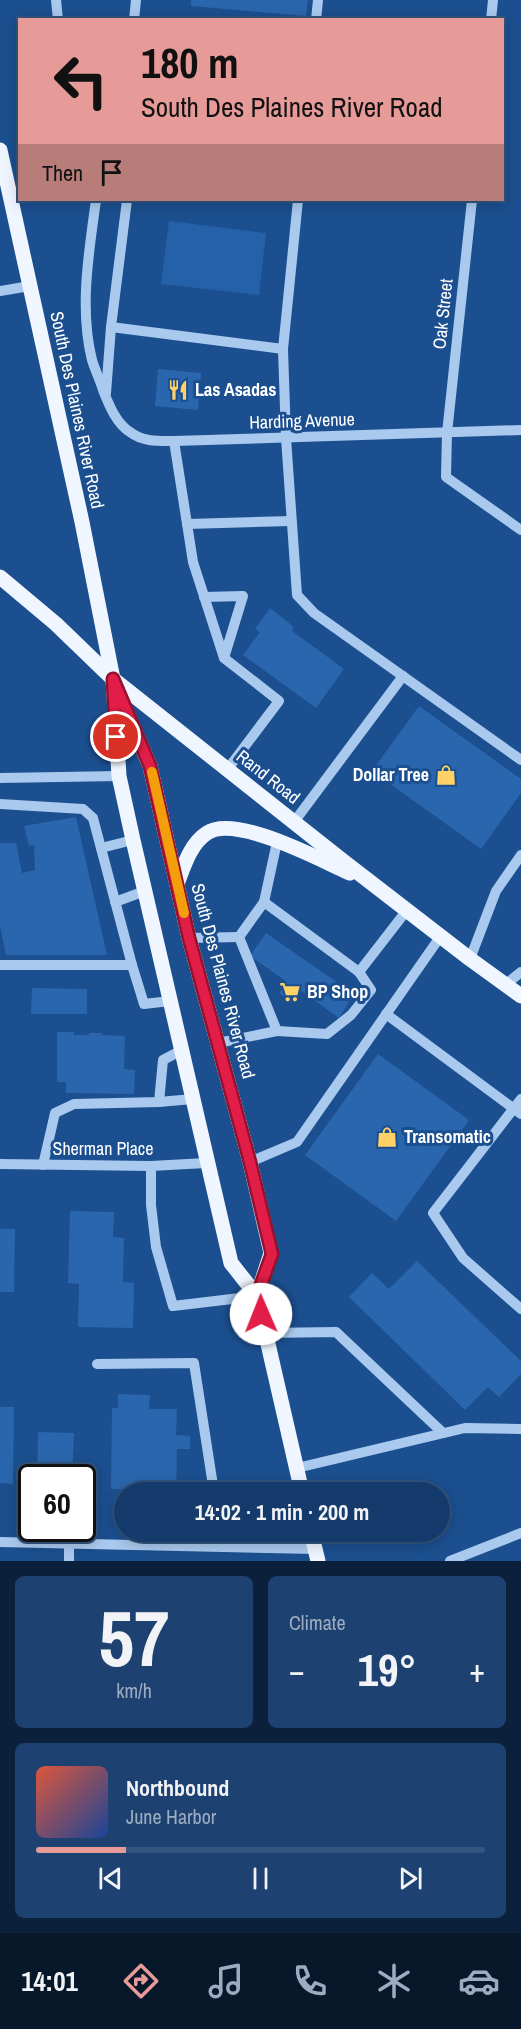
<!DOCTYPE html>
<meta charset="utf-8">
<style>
:root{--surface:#143b6b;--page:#1d4271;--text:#f1f3f6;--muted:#9dadc1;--line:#33557e;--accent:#e69b98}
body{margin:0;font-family:"Archivo Narrow",sans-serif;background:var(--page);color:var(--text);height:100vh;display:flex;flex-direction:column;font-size:22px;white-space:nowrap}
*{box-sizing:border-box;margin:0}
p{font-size:20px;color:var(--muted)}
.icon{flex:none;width:33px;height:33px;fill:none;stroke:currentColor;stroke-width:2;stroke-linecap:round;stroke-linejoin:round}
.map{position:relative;height:1561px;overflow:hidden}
.drawer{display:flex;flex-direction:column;gap:15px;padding:15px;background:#0b203b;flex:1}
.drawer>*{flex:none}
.guide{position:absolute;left:18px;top:18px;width:486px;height:183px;border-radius:0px;box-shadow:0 3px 15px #0003,0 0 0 2px var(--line);background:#e69b98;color:#111;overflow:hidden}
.speed{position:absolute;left:18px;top:1464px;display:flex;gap:12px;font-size:30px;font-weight:700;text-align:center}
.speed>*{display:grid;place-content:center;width:78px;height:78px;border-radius:50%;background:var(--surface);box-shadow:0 3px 15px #0003,0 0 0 2px var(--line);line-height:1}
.speed .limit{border:3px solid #111;border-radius:9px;background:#fff;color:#111}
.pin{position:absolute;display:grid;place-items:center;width:51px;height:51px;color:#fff;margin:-26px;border:3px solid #fff;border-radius:50%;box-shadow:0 2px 6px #0007}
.me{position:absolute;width:66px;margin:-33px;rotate:359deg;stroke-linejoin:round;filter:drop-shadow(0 0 4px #0008)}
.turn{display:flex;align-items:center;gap:21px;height:126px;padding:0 24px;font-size:27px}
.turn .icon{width:78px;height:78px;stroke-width:2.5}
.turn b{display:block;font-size:42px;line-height:51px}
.then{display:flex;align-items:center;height:57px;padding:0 24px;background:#0003;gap:12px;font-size:22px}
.big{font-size:45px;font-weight:700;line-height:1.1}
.drawer .widget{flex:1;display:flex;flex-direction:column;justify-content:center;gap:9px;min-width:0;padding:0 21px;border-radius:9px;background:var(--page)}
.drawer .dial{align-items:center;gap:0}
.dial b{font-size:78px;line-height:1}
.song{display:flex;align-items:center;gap:18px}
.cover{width:72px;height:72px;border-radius:9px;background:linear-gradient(135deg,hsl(10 70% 55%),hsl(220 70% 35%))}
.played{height:6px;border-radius:3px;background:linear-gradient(90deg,var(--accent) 20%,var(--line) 20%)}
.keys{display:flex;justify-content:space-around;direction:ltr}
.heat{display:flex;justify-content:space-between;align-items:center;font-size:33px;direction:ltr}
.drawer .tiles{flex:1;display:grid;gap:15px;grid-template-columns:1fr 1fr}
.widget:last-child{grid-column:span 2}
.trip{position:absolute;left:114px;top:1482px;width:336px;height:60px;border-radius:30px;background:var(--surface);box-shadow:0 3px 15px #0003,0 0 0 2px var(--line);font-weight:700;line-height:60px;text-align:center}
.dock{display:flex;height:96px;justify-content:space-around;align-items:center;background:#08182b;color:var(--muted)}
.dock .icon{width:42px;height:42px}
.dock .current{color:var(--accent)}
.dock b{font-size:27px;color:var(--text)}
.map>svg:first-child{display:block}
</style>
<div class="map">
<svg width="521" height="1561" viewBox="0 0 521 1561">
<rect width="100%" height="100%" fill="#1b4f8f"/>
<path fill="#2461a8" d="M 169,221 L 266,233 L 259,295 L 161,284 Z"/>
<g fill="#2a66ad">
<path d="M 191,0 L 308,0 L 306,16 L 191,6 Z"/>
<path d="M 158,369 L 201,373 L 198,410 L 155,406 Z"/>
<path d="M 270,608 L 294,627 L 292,631 L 344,669 L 316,708 L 243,655 L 260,632 L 255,629 Z"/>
<path d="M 419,706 L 521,779 L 521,793 L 481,849 L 372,771 Z"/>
<path d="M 76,817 L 107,955 L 6,955 L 0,926 L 0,843 L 16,843 L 22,873 L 35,870 L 34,845 L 29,846 L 24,826 Z"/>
<path d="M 266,933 L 354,994 L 339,1018 L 301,991 L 292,1003 L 279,993 L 287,982 L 250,956 Z"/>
<path d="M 32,988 L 87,989 L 87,1014 L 31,1014 Z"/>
<path d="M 57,1032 L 74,1032 L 74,1035 L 89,1035 L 89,1033 L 102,1033 L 102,1035 L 125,1036 L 124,1069 L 135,1070 L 134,1094 L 66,1093 L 66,1082 L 57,1082 Z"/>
<path d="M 378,1054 L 469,1120 L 396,1221 L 305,1155 Z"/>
<path d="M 70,1211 L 114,1212 L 113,1237 L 124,1238 L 123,1282 L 134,1283 L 133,1328 L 78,1327 L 79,1284 L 68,1283 Z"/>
<path d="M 0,1229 L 15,1229 L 14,1292 L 0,1292 Z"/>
<path d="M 417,1261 L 521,1361 L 521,1374 L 499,1397 L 488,1387 L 465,1410 L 349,1297 L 372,1273 L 389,1289 Z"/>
<path d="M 118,1394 L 150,1395 L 149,1409 L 177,1409 L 176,1435 L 190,1436 L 190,1449 L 177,1449 L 176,1492 L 125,1492 L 125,1489 L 111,1489 L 112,1408 L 118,1408 Z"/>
<path d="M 0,1407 L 14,1407 L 13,1484 L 0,1483 Z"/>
<path d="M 38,1432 L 74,1433 L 72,1478 L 37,1478 Z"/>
</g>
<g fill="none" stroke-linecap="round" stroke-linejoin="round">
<g stroke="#a9c9ee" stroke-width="10">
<path d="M 56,0 L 58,20"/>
<path d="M 134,20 L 136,0"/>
<path d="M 316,20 L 318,0"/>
<path d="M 491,20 L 493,0"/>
<path d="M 96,200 C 89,252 79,308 92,360 C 95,370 100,380 103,390 C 109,405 116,423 130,432 C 143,442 158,441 174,441 L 521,430"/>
<path d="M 298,200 L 283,349 L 286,438 L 297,595 L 314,613 L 521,760"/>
<path d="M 472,200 L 447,433 L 446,477 L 521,530"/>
<path d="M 0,291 L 30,286"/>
<path d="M 111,327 L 283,349"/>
<path d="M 106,393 L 111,327 L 127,200"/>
<path d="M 174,441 L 193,562 L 224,658 L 279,701 L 227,770"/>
<path d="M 187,524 L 291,521"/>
<path d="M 204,597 L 243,596 L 224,658"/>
<path d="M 0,778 L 119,776"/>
<path d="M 0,804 L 83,809 L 93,818 L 132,965"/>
<path d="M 294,822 L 403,676"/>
<path d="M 101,848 L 133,840"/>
<path d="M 115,902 L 145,891"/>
<path d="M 264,902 L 277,842"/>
<path d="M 189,938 L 239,937"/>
<path d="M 470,959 L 496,891 L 521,855"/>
<path d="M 0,965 L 132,965 L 144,1004 L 170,1001"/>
<path d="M 505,985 L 521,972"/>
<path d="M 386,1014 L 521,1114"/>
<path d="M 277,1031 L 327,1034 L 351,1015 L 371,990 L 359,972"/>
<path d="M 218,1043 L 277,1031 L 239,937 L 264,902 L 359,972 L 407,910"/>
<path d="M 521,1099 L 433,1213 L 463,1258 L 521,1309"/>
<path d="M 159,1102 L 193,1099"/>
<path d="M 250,1162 L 297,1142 L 440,937"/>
<path d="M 0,1164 L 151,1166 L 206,1163"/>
<path d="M 43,1165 L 55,1113 L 74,1104 L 159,1102 L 163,1060 L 182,1050"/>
<path d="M 151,1166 L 151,1205 L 156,1247 L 173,1306 L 257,1296"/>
<path d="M 266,1333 L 336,1332 L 443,1433"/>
<path d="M 97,1364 L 194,1363 L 214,1492"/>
<path d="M 297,1468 L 465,1428 L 521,1429"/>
<path d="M 220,1532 L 222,1547"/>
<path d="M 0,1542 L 315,1549"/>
<path d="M 69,1561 L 69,1543"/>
<path d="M 450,1561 L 521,1533"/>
</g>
<g stroke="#f0f6ff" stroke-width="15">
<path d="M 0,150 L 82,522 L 113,679 L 119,776 L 133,840 L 231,1263 L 257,1296 L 302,1492"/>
<path d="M 0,577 L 56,624 L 113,679 L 343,861 L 470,959 L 521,996"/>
<path d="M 117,690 L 150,766 L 189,938 L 250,1162 L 271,1253 L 257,1296"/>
<path d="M 177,884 C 184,866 190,844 207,833 C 236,814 320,860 350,873"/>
<path d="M 311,1532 L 318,1561"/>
</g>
</g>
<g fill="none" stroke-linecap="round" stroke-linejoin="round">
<g stroke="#92132f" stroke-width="15">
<path id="route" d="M 116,737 L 113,679 L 150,766 L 189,938 L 250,1162 L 272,1254 L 257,1296 L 261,1314"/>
</g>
<use href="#route" stroke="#e11d48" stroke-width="10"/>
<path stroke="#f59e0b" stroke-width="10" d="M 152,772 L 184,913"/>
</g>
<defs>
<g id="restaurant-bare" transform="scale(1.62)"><path d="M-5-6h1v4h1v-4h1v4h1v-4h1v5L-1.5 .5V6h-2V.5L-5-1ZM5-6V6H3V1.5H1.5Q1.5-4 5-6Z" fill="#ffd166" stroke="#1b4f8f" stroke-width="2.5" paint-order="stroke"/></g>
<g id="shop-bare" transform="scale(1.62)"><path d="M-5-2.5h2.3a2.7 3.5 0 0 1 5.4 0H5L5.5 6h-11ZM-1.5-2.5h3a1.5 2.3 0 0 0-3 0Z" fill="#ffd166" stroke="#1b4f8f" stroke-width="2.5" paint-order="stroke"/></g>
<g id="supermarket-bare" transform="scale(1.62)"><path d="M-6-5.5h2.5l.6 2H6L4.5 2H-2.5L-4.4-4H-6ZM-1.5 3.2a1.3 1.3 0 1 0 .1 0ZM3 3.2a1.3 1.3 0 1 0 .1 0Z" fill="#ffd166" stroke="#1b4f8f" stroke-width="2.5" paint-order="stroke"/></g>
</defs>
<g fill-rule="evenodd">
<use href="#restaurant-bare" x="178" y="390"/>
<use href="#shop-bare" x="446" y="775"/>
<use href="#supermarket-bare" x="290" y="992"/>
<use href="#shop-bare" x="387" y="1137"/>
</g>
<g text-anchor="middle" stroke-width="6" stroke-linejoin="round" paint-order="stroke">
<g font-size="18" fill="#fff" stroke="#1b4f8f">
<text transform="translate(443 314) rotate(-84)" y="6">Oak Street</text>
<text transform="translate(77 410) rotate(78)" y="6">South Des Plaines River Road</text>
<text transform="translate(302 421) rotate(-2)" y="6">Harding Avenue</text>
<text transform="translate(268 777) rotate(38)" y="6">Rand Road</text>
<text transform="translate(223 981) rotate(75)" y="6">South Des Plaines River Road</text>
<text x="103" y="1155">Sherman Place</text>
</g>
<g font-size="18" font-weight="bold" fill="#fff" stroke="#1b4f8f" text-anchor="start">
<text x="195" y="396">Las Asadas</text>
<text x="429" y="781" text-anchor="end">Dollar Tree</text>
<text x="307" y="998">BP Shop</text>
<text x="404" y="1143">Transomatic</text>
</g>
</g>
</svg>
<div class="speed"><div class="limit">60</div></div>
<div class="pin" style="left:116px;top:737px;background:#d93025"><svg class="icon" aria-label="arrive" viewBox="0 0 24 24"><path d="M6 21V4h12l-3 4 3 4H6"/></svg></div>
<svg class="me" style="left:261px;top:1314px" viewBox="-20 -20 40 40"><circle r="19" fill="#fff"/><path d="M0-13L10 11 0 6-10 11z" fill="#e11d48"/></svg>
<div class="trip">14:02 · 1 min · 200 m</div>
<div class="guide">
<div class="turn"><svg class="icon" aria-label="left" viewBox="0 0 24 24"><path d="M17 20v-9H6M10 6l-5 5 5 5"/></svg><div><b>180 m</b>South Des Plaines River Road</div></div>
<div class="then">Then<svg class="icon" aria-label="arrive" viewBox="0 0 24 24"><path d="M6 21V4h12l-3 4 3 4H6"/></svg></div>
</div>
</div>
<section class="drawer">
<div class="tiles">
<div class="widget dial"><b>57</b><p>km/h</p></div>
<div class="widget"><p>Climate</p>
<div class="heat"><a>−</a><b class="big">19°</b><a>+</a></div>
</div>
<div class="widget">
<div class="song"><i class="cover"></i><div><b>Northbound</b><p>June Harbor</p></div></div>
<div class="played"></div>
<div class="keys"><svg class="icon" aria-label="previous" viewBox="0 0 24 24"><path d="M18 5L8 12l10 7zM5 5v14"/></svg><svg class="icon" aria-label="pause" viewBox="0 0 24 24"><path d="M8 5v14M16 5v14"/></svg><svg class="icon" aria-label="next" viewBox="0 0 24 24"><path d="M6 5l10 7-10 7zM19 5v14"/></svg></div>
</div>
</div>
</section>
<nav class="dock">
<b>14:01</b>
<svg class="icon current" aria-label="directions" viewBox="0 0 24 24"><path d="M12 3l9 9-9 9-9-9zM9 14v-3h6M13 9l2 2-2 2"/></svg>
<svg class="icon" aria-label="music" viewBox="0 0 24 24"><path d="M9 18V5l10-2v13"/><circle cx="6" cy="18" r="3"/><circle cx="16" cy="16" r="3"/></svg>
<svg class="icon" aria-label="phone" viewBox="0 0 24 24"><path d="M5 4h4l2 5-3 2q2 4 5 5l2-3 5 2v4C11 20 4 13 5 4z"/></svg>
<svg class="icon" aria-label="climate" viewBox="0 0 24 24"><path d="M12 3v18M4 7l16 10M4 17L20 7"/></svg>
<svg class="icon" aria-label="car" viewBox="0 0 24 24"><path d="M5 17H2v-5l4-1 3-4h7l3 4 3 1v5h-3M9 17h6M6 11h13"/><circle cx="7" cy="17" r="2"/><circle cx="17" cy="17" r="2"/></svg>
</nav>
